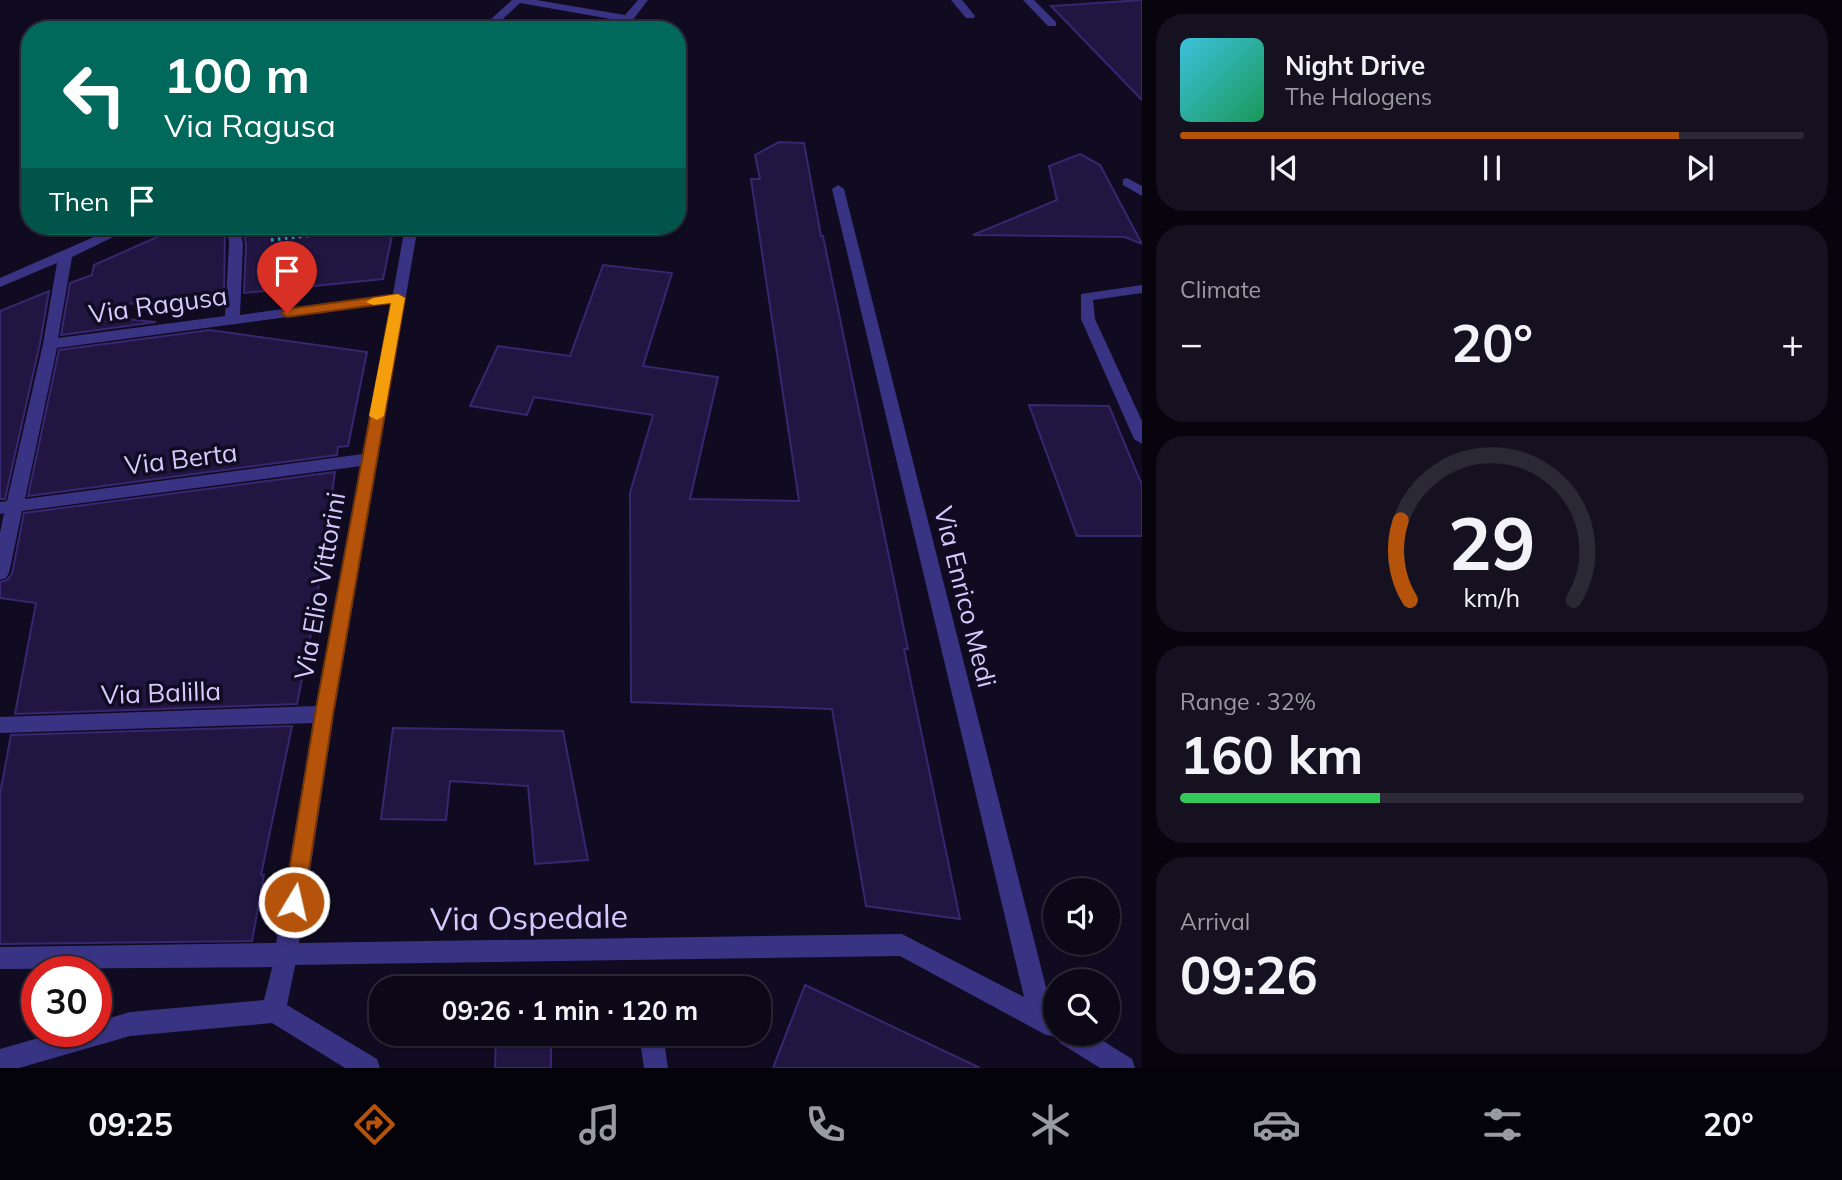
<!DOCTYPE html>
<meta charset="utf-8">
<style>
:root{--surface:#0c0818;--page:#151121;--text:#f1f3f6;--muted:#9a9aa2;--line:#2c2937;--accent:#b45309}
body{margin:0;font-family:Mulish,sans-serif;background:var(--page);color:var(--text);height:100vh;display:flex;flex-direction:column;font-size:26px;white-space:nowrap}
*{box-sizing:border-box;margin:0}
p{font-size:23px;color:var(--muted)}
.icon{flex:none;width:38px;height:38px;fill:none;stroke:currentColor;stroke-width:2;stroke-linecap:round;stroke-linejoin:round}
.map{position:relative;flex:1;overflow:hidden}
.sheet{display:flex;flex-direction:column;gap:14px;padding:14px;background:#07040d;width:700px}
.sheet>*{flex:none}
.hud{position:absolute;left:21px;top:21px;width:665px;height:214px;border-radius:28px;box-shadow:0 2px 5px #0004,0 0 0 2px var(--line);background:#00695c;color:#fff;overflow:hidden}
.buttons{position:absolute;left:1043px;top:878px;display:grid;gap:14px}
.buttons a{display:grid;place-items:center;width:77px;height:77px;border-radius:50%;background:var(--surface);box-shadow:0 2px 5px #0004,0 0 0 2px var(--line);font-size:35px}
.speed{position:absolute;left:21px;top:956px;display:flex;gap:14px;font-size:35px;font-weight:700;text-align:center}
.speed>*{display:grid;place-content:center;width:91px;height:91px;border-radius:50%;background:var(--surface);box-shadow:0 2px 5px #0004,0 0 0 2px var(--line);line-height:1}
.speed .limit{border:10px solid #d22;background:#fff;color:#111}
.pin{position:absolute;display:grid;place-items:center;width:60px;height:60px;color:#fff;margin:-72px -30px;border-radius:50% 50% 50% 0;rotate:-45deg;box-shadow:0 0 7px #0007}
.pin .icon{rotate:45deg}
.me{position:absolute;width:77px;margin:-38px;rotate:9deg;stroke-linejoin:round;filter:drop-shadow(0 0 5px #0008)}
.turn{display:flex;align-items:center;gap:24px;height:147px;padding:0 28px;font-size:32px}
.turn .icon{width:91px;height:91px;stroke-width:2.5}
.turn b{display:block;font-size:49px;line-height:60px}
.then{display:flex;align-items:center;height:66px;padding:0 28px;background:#0003;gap:14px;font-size:26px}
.big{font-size:52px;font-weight:700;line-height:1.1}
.sheet .widget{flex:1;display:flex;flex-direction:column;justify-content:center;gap:10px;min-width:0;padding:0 24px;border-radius:28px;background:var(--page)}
.sheet .dial{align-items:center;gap:0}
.dial svg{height:182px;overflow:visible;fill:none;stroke:var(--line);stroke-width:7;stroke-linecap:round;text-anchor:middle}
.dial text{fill:var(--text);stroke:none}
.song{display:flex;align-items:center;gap:21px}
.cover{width:84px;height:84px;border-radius:10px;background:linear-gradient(135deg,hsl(190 70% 55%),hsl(150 70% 35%))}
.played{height:7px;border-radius:4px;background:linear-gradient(90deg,var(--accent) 80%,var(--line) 80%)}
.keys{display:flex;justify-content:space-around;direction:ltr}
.heat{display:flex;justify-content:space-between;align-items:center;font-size:38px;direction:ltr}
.charge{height:10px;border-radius:5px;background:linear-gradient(90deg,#34c759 32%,var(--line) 0)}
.trip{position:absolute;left:369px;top:976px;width:402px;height:70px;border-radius:28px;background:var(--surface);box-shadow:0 2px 5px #0004,0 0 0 2px var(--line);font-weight:700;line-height:70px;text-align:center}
.menu{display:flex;height:112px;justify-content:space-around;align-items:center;background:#05030a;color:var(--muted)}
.menu .icon{width:49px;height:49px}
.menu .selected{color:var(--accent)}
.menu b{font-size:32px;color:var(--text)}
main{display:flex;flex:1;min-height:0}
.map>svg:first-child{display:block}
</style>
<main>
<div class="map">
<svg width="1142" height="1068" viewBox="0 0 1142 1068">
<rect width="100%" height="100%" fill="#100b20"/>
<g fill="#211642" stroke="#382670" stroke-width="2">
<path d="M 1142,0 L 1142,100 L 1051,6 Z"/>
<path d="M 779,142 L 804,143 L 821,236 L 823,236 L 908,649 L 904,649 L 960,919 L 866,906 L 832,709 L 631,702 L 630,493 L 653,415 L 534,397 L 527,415 L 470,406 L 498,346 L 570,356 L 603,265 L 672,273 L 643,366 L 718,377 L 690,499 L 799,501 L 751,179 L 760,179 L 755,155 Z"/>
<path d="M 1080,154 L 1100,165 L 1142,244 L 1125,237 L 973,235 L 1057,200 L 1049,166 Z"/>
<path d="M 182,226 L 225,226 L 224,295 L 127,304 L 127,319 L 156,322 L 61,335 L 70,283 L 92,275 L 94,265 Z"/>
<path d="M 242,226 L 394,226 L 383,279 L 244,293 L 246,244 Z"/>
<path d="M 49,291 L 40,343 L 5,499 L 0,499 L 0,311 Z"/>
<path d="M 210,330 L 367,352 L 348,446 L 338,447 L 337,455 L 28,496 L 59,350 Z"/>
<path d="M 1029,405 L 1109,406 L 1142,485 L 1142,536 L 1077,536 Z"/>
<path d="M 335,472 L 314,618 L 297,704 L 15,714 L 36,603 L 0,598 L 0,582 L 7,580 L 12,574 L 24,513 Z"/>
<path d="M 292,726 L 261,875 L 264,875 L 252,941 L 0,944 L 0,794 L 11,735 Z"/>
<path d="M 393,728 L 563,731 L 588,860 L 535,864 L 528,786 L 450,781 L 446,820 L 381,819 Z"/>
<path d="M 499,975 L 552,976 L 552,989 L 498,989 Z"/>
<path d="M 805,985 L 980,1068 L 773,1068 Z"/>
<path d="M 496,1034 L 551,1034 L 551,1068 L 495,1068 Z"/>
</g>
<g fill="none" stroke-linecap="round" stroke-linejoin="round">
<path stroke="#25b8b6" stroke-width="3.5" stroke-dasharray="2.5 4.5" stroke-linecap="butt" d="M 271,240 L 338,232 L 338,226"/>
<g fill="#393383" fill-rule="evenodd">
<path d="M 1023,0 L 1034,0 L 1056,22 L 1056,26 L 1048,26 Z"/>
<path d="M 1127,178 L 1142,186 L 1142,196 L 1123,185 L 1123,179 Z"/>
<path d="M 1142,285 L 1142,293 L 1093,300 L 1095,319 L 1088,323 L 1081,319 L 1081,294 Z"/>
<path d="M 285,945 L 293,948 L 297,956 L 287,1005 L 377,1059 L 380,1068 L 345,1068 L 272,1023 L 130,1036 L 19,1068 L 0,1068 L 0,1049 L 63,1031 L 96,1031 L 96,1022 L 130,1012 L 264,1000 L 277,948 Z"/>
<path d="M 639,1034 L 663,1034 L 668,1068 L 644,1068 Z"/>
</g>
<g fill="#393383" fill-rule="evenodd">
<path d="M 512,0 L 536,0 L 625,15 L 638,0 L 648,0 L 632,21 L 628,22 L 520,3 L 491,30 L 479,30 Z"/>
<path d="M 951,0 L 962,0 L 975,16 L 974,18 L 966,18 Z"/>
<path d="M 838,185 L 844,189 L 1052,1011 L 1055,1013 L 1055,1034 L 1092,1034 L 1132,1059 L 1135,1068 L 1100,1068 L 1060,1043 L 1058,1037 L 1046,1035 L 900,956 L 291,965 L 285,967 L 0,969 L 0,947 L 276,943 L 313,723 L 0,733 L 0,717 L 316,706 L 361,466 L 22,511 L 9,573 L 6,578 L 0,580 L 0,533 L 4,513 L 0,514 L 0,502 L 7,501 L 43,344 L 57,263 L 0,287 L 0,278 L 119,226 L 136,226 L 72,257 L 58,338 L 225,316 L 229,244 L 227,226 L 239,226 L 243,244 L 240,315 L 393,294 L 405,226 L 418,226 L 334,714 L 299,943 L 902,934 L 1024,997 L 832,189 ZM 391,303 L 363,454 L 25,499 L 57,348 Z"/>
<path d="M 1088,315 L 1095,319 L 1142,421 L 1142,444 L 1134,439 L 1081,319 Z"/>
</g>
</g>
<path fill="#b45309" stroke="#753606" stroke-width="2" d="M 398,294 L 405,298 L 333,714 L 304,902 L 301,909 L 294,911 L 287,909 L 284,902 L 315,714 L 391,303 L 287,317 L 281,313 L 287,309 Z"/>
<path fill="#f59e0b" d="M 398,294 L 405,298 L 384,416 L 377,420 L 369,416 L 391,303 L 373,305 L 366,302 L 373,298 Z"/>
<g text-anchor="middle" stroke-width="7" stroke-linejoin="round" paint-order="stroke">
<g font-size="26" fill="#d3caff" stroke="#100b20">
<text transform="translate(158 305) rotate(-8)" y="9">Via Ragusa</text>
<text transform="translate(181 459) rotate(-7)" y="9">Via Berta</text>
<text transform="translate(320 586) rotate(-80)" y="9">Via Elio Vittorini</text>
<text transform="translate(965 597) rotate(76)" y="9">Via Enrico Medi</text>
<text transform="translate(161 693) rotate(-2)" y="9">Via Balilla</text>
</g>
<g font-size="32" fill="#d3caff" stroke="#100b20">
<text transform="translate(529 918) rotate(-1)" y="11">Via Ospedale</text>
</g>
</g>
</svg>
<div class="buttons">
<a><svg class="icon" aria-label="sound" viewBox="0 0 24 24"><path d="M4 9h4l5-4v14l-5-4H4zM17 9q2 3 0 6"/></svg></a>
<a><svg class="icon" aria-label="search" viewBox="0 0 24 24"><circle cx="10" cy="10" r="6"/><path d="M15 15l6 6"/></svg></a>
</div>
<div class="speed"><div class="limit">30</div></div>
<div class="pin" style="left:287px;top:313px;background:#d93025"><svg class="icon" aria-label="arrive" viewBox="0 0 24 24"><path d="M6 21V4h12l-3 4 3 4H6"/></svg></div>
<svg class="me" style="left:294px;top:902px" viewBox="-20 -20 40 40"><circle r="17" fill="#b45309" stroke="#fff" stroke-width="3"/><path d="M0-11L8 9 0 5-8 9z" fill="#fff"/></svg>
<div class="trip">09:26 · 1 min · 120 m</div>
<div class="hud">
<div class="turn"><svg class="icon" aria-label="left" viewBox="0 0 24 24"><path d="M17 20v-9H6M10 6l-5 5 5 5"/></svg><div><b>100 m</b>Via Ragusa</div></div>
<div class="then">Then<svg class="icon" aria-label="arrive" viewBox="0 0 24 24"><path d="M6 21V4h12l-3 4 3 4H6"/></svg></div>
</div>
</div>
<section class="sheet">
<div class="widget">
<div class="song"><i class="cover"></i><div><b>Night Drive</b><p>The Halogens</p></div></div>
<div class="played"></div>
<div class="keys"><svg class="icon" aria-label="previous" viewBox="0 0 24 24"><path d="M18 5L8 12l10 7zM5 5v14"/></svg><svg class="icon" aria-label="pause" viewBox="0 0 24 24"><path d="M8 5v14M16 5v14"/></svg><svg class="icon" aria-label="next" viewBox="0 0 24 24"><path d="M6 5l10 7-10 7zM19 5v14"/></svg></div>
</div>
<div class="widget"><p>Climate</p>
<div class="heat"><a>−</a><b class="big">20°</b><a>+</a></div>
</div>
<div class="widget dial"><svg viewBox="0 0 100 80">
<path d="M14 69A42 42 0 1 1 86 69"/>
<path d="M14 69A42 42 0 0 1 10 34" stroke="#b45309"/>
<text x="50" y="56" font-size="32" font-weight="700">29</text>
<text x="50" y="72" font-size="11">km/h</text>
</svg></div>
<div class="widget"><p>Range · 32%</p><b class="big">160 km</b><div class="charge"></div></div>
<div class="widget"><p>Arrival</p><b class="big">09:26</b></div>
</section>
</main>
<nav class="menu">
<b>09:25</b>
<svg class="icon selected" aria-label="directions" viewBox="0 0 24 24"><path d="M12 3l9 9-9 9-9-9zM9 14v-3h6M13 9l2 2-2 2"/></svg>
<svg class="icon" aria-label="music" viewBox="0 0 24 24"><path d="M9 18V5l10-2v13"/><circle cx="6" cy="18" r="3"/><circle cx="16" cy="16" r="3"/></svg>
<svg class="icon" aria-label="phone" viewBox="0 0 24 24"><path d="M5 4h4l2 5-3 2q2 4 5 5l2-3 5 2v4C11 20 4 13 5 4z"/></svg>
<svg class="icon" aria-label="climate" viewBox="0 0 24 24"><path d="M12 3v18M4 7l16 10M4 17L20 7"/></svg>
<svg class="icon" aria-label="car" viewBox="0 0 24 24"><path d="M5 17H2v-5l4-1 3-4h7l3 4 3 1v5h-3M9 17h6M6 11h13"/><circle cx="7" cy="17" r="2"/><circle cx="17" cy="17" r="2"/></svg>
<svg class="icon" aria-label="filters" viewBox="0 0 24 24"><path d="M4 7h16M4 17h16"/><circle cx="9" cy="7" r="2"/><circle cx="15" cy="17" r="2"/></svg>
<b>20°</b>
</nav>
